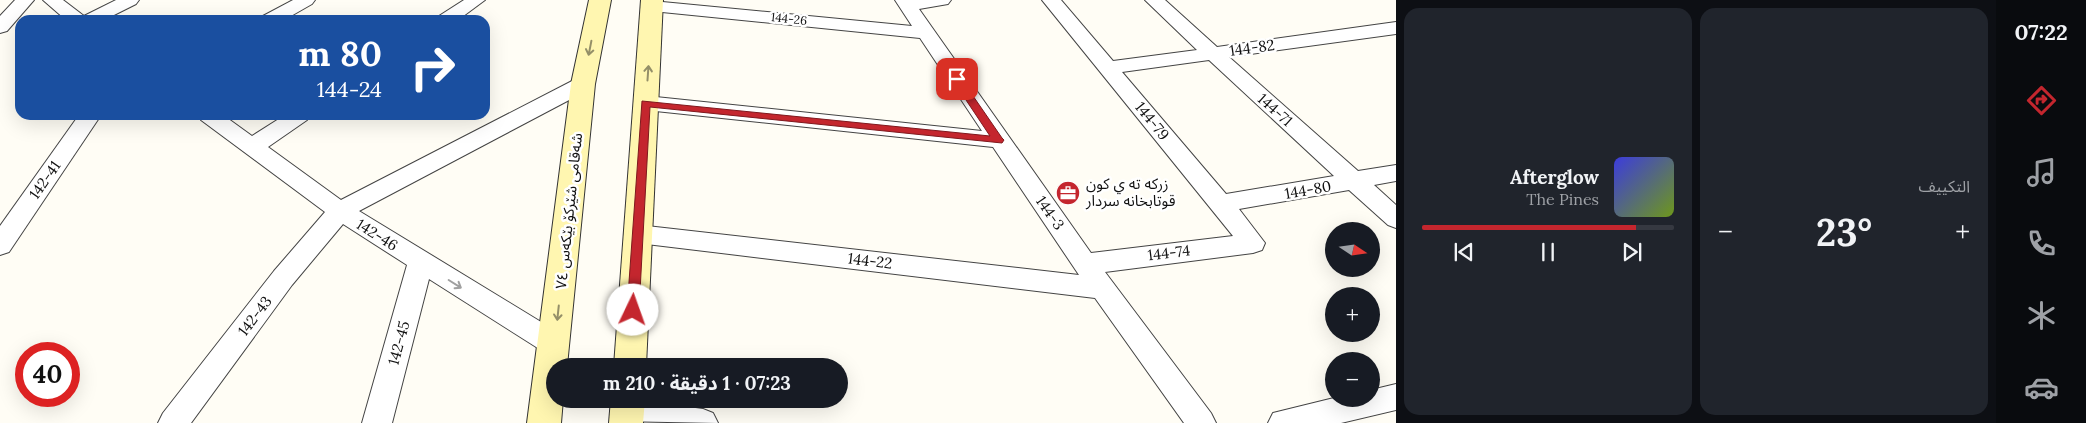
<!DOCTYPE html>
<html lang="ar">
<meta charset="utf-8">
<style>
:root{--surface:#171b24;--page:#20242c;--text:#f1f3f6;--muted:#9ea1a6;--line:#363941;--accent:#c4262e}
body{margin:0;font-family:Lora,"Noto Sans Arabic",serif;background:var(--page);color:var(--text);direction:rtl;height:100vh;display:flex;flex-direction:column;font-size:19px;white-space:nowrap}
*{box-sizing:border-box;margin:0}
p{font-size:16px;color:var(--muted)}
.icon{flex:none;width:28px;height:28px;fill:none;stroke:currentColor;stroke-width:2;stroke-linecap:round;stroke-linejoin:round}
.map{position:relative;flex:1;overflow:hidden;direction:ltr}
.sheet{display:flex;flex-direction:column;gap:8px;padding:8px;background:#0d0f14;width:600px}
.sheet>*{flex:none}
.top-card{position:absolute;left:15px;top:15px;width:475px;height:105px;border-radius:15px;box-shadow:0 5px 20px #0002;direction:rtl;background:#1a4fa0;color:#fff;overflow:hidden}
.needle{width:32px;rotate:103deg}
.tools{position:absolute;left:1325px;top:222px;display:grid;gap:10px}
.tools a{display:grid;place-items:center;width:55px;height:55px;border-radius:50%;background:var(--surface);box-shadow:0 5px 20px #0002;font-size:25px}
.speed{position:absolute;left:15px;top:342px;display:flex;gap:10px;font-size:25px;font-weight:700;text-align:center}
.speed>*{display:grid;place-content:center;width:65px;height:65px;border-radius:50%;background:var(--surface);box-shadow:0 5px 20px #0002;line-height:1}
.speed .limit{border:8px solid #d22;background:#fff;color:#111}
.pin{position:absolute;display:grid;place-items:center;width:42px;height:42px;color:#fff;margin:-21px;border-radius:10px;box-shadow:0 2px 8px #0006}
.me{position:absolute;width:55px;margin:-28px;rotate:3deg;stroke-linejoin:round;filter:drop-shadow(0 0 4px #0008)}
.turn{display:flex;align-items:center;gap:18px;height:105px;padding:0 25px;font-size:22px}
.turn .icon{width:65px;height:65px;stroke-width:2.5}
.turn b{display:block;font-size:35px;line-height:42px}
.big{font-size:38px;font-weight:700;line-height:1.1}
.sheet .widget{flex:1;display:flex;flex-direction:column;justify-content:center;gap:8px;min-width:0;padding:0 18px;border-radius:15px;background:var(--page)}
.song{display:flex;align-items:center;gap:15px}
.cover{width:60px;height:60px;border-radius:8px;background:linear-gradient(135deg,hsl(240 70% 55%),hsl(80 70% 35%))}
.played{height:5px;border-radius:2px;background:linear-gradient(90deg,var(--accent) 85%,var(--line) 85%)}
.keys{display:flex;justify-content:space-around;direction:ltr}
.heat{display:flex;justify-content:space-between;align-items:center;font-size:28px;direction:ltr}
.sheet .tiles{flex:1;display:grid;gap:8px;grid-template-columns:repeat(2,1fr)}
.trip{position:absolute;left:546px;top:358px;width:302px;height:50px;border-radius:25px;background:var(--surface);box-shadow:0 5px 20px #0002;font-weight:700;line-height:50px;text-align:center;direction:rtl}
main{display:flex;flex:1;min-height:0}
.tabs{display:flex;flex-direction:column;width:90px;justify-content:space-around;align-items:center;background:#090b0e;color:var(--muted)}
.tabs .icon{width:35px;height:35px}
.tabs .selected{color:var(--accent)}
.tabs b{font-size:22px;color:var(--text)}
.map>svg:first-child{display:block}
</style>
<main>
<nav class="tabs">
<b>07:22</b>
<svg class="icon selected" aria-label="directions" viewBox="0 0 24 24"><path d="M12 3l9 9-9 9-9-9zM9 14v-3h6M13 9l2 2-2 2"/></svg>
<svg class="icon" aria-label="music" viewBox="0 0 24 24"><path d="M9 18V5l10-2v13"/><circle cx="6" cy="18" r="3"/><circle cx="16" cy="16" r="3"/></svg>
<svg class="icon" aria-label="phone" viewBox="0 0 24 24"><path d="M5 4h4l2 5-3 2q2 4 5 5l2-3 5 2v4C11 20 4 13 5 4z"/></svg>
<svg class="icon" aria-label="climate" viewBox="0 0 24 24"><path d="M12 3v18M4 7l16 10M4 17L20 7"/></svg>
<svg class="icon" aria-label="car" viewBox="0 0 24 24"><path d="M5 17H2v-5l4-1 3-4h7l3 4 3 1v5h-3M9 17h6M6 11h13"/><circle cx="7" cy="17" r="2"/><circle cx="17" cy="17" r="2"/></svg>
</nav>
<section class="sheet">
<div class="tiles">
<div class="widget"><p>التكييف</p>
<div class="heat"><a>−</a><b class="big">23°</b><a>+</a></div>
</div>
<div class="widget">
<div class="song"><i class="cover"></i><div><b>Afterglow</b><p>The Pines</p></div></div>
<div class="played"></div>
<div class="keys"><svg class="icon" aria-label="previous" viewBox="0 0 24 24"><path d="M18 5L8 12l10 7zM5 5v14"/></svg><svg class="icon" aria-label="pause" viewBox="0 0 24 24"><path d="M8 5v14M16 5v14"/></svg><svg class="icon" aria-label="next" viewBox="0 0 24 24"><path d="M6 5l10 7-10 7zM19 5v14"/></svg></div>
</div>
</div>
</section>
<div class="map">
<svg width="1396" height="423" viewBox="0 0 1396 423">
<rect width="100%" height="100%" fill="#fffdf5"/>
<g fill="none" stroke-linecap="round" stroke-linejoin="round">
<g stroke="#444" stroke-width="2">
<g id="street">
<path d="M 15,0 L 34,0 L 7,31 L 0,33 L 0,16 Z"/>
<path d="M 43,0 L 63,0 L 84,16 L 116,0 L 139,0 L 136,4 L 104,20 L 66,20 Z"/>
<path d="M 293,0 L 315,0 L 312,4 L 284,20 L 261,20 L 263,16 Z"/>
<path d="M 464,0 L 485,0 L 458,20 L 437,20 L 439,16 Z"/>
<path d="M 895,0 L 951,0 L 948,4 L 919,9 L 1091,253 L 1233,236 L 1042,0 L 1061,0 L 1113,61 L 1197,50 L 1145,0 L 1165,0 L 1217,47 L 1396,22 L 1396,34 L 1229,57 L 1358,171 L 1396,165 L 1396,181 L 1374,185 L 1396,205 L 1396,228 L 1388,225 L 1349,190 L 1239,209 L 1265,243 L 1262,250 L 1253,253 L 1105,272 L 1211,413 L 1216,423 L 1184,423 L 1095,298 L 638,243 L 629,241 L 626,234 L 629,227 L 638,225 L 1079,275 L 993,147 L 646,110 L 639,108 L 636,103 L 639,98 L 646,96 L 982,131 L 920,38 L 652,11 L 646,10 L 643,6 L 646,2 L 652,1 L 912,26 ZM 1209,60 L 1334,176 L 1226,194 L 1122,72 Z"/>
<path d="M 583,77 L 590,79 L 593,84 L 590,89 L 359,211 L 564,336 L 568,344 L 564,352 L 554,356 L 544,352 L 429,279 L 392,423 L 362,423 L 407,265 L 343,224 L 292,285 L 191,423 L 158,423 L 163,413 L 274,271 L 325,212 L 201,120 L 197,115 L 223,115 L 252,136 L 285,115 L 311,115 L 307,120 L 268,147 L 341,200 L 576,79 Z"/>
<path d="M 79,115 L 101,115 L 9,252 L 0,255 L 0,226 Z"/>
<path d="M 1396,384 L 1396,410 L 1341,423 L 1268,423 L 1273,413 L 1334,398 L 1371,399 L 1371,390 Z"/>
<path d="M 628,399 L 703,409 L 713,413 L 718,423 L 617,421 L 612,412 L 617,403 Z"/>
</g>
</g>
<g stroke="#333" stroke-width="2">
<g id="secondary">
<path d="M 589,0 L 611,0 L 595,84 L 567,366 L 555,366 L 555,399 L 563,399 L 561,423 L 527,423 L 571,84 Z"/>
<path d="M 641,0 L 663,0 L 646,366 L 614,366 Z"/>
<path d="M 611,399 L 645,399 L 643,423 L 609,423 Z"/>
</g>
</g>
<use href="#street" fill="#fff" fill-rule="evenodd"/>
<use href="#secondary" fill="#fff6b0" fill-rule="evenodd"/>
</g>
<defs><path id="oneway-shaft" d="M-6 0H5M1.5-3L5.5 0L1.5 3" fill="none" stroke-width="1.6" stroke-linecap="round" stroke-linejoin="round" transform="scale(1.25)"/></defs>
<g stroke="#948f68">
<use href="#oneway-shaft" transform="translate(590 48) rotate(101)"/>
<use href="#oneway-shaft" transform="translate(648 73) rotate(-86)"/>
<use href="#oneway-shaft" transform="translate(558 313) rotate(96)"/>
</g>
<use stroke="#a0a0a0" href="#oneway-shaft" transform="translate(455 284) rotate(32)"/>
<path fill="#c4262e" stroke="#7f191e" d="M 957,76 L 960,77 L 1002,138 L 1004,140 L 1002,143 L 650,107 L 639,310 L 638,313 L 633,315 L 629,313 L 627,310 L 642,101 L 990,136 L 952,79 Z"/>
<defs>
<g id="office-disc" transform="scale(1.25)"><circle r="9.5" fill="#c4262e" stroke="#fff"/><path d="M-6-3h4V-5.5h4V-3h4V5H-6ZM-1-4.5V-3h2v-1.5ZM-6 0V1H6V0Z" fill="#fff"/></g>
</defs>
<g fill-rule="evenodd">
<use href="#office-disc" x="1068" y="193"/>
</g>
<g text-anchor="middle" stroke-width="5" stroke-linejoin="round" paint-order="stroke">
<g font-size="12" fill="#111" stroke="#fff">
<text transform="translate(789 19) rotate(6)" y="4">144-26</text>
</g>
<g font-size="15" fill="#111" stroke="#fff">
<text transform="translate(1252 48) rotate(-8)" y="5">144-82</text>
<text transform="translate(1275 110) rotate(42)" y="5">144-71</text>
<text transform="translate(1152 121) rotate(51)" y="5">144-79</text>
<text transform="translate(45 180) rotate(-55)" y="5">142-41</text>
<text transform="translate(1308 190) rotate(-10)" y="5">144-80</text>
<text transform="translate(569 211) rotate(-84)" y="5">شەقامی شێرکۆ بێکەس ٧٤</text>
<text transform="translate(1050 213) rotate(55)" y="5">144-3</text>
<text transform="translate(377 235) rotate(32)" y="5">142-46</text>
<text transform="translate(1169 253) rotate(-7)" y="5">144-74</text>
<text transform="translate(870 261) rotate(7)" y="5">144-22</text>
<text transform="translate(255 316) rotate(-53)" y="5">142-43</text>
<text transform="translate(399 343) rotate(-75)" y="5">142-45</text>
</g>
<g font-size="15" fill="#111" stroke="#fff" text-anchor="start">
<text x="1086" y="189">زركه ته ي كون<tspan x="1086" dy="17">قوتابخانه سردار</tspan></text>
</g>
</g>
</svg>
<div class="tools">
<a><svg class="needle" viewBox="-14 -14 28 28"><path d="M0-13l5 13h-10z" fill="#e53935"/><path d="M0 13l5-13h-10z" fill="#9ea1a6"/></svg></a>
<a>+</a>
<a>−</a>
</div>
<div class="speed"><div class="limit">40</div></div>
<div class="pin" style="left:957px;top:79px;background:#d93025"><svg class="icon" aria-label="arrive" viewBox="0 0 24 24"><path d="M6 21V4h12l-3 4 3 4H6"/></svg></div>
<svg class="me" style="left:633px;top:310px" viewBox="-20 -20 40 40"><circle r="19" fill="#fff"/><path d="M0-13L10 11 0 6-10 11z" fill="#c4262e"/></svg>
<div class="trip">07:23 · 1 دقيقة · 210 m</div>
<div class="top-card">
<div class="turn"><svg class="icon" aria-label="right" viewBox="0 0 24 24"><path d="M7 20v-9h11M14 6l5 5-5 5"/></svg><div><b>80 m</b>144-24</div></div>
</div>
</div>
</main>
